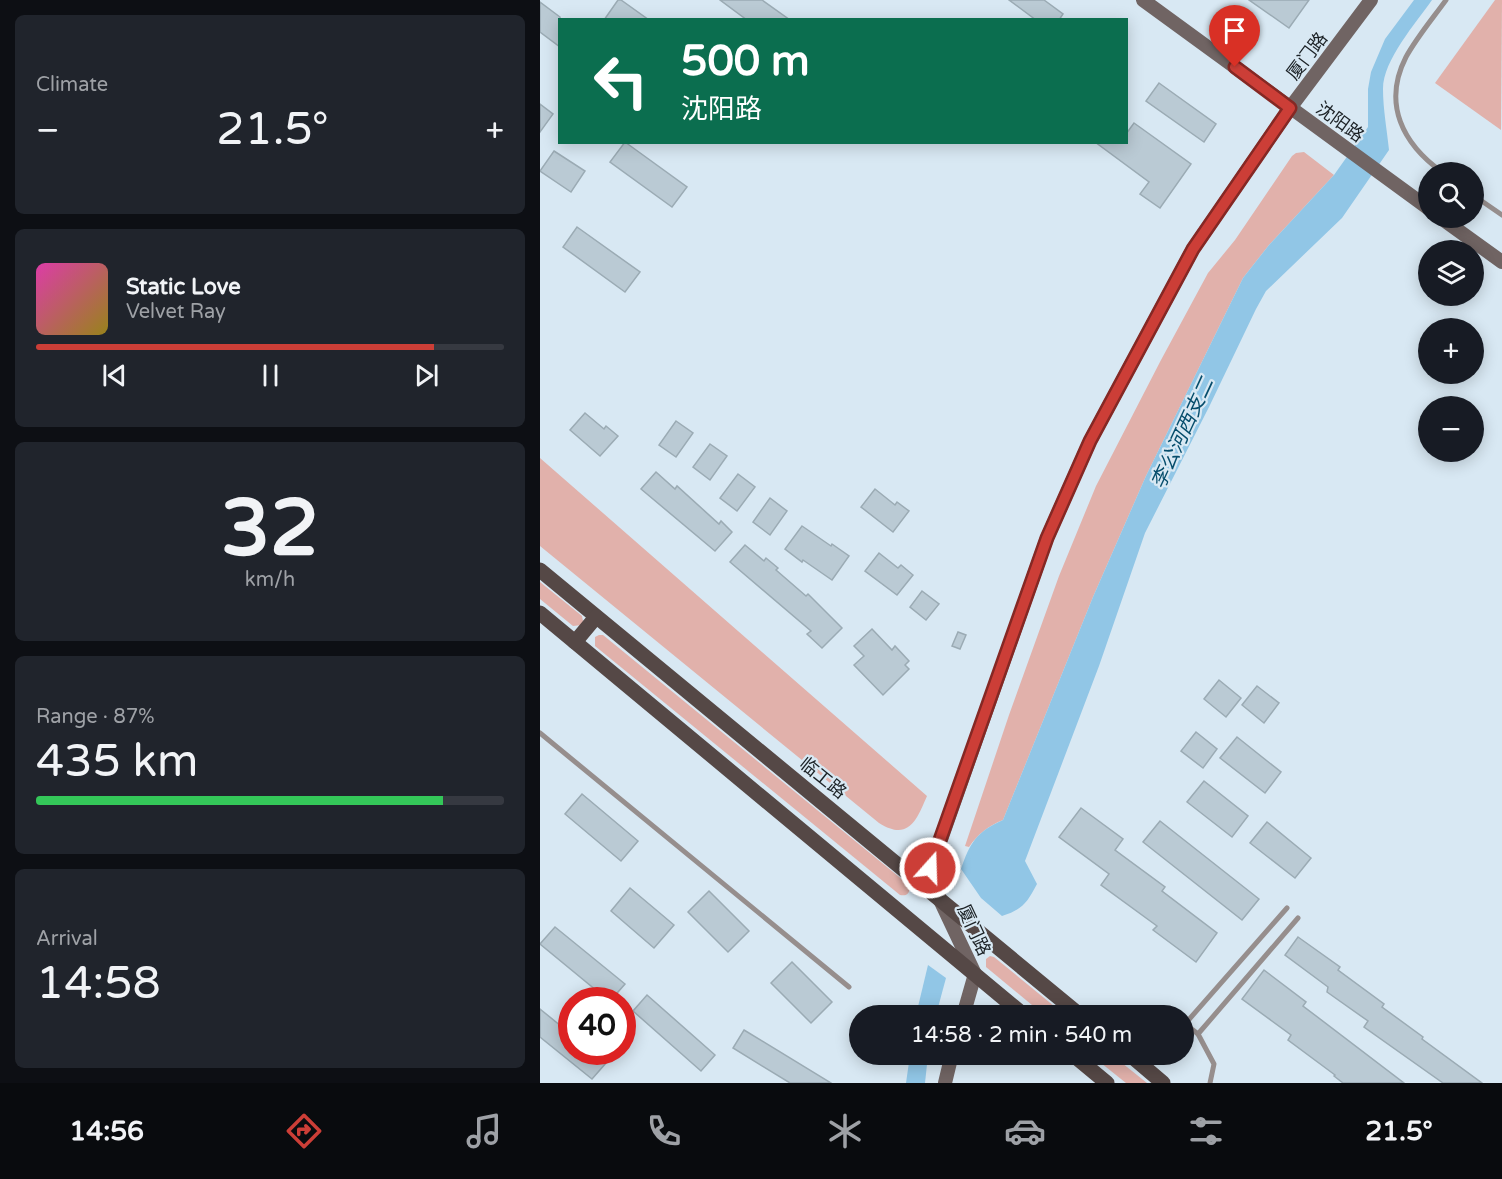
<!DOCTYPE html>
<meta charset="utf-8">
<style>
:root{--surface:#171b24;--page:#20242c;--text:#f1f3f6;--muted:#9ea1a6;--line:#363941;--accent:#cc3e37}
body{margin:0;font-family:"Varela Round","Noto Sans SC",sans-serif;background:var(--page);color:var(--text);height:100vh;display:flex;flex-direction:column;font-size:22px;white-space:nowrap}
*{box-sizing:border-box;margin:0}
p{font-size:20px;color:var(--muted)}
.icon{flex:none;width:33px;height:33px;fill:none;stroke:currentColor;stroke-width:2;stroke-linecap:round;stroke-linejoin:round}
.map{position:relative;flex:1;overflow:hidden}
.side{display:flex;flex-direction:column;gap:15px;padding:15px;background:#0d0f14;width:540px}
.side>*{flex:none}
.hud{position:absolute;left:18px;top:18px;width:570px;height:126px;border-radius:0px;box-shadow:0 3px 15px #0003;background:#0b6e4f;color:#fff;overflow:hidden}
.controls{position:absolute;left:878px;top:162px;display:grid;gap:12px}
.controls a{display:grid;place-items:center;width:66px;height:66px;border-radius:50%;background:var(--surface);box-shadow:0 3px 15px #0003;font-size:30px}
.speed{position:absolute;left:18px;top:987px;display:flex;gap:12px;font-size:30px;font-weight:700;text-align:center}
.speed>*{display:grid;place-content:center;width:78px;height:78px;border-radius:50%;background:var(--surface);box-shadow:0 3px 15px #0003;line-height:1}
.speed .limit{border:9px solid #d22;background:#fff;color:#111}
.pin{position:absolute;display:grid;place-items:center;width:51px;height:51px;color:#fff;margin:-62px -26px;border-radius:50% 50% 50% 0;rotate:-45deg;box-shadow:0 0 6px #0007}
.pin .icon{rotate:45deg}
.me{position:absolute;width:66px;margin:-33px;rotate:20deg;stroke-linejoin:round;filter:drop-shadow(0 0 4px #0008)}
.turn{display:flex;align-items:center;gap:21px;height:126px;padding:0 24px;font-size:27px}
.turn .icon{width:78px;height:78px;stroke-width:2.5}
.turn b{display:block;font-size:42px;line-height:51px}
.big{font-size:45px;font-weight:600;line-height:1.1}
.side .widget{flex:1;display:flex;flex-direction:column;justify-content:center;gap:9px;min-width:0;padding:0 21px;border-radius:9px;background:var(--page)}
.side .dial{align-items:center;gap:0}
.dial b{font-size:78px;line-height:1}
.song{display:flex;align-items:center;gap:18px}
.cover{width:72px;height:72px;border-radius:9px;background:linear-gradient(135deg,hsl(320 70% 55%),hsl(50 70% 35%))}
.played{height:6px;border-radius:3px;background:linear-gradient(90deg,var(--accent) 85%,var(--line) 85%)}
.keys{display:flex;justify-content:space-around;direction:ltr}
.heat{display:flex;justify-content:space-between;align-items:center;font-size:33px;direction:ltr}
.charge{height:9px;border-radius:4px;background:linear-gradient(90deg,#34c759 87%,var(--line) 0)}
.trip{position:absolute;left:309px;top:1005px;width:345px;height:60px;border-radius:30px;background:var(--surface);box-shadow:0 3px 15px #0003;font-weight:600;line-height:60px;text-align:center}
.dock{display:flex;height:96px;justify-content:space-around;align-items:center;background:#090b0e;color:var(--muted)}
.dock .icon{width:42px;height:42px}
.dock .current{color:var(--accent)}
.dock b{font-size:27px;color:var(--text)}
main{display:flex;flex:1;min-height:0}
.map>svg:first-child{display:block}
</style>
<main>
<section class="side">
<div class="widget"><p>Climate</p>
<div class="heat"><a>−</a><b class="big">21.5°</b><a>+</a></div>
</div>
<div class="widget">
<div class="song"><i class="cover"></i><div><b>Static Love</b><p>Velvet Ray</p></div></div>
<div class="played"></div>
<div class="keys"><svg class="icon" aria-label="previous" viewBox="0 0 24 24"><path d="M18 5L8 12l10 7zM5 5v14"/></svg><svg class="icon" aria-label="pause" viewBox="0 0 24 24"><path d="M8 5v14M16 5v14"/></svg><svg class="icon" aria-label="next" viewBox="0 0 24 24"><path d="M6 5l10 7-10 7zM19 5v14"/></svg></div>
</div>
<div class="widget dial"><b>32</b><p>km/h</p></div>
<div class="widget"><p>Range · 87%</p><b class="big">435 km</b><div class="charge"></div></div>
<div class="widget"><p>Arrival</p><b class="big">14:58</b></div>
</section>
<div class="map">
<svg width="962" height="1083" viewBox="0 0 962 1083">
<rect width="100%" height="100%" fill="#d8e8f3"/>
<g fill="#e1b1ab">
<path d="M 955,0 L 962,0 L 961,130 L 895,83 Z"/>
<path d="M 764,152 L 794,175 L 729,245 L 703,278 L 606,476 L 553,597 L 463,820 C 448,826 438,834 429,847 L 425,846 L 469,715 L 519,576 L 556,486 L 621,360 L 668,273 L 695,240 L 752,156 L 756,153 Z"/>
<path d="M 0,458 L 387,796 C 377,819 369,842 339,823 L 0,546 Z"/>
<path d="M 0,582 L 42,616 L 43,621 L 42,625 L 33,626 L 0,599 Z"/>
<path d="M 59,635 L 63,635 L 369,885 L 370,889 C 368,895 366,896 360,895 L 55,646 L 55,637 Z"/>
<path d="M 450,956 L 454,957 L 525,1015 L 504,1015 L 446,967 L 446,959 Z"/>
<path d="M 551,1055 L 572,1055 L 607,1083 L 586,1083 Z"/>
</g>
<g fill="#91c6e6">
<path d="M 874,0 L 892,0 C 876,23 843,60 843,89 C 843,109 847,130 849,150 L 802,218 L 726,291 L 716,309 L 669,407 L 605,533 L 559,666 L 485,861 L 497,884 C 487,903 483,909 462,916 L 441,898 L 421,869 C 430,843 436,832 463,820 L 553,597 L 606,476 L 703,278 L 729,245 L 794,175 L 828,127 L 828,89 L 831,72 L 845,39 Z"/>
<path d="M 388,965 L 406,978 L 396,1015 L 376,1015 Z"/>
<path d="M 370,1055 L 388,1055 L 385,1083 L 366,1083 Z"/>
</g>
<g fill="#bacad4" stroke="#9babb4" stroke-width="1.5">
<path d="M 78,0 L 81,0 L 109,20 L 64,20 Z"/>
<path d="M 180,0 L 222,0 L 250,20 L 207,20 Z"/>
<path d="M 469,0 L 504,0 L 523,14 L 519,20 L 496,20 Z"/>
<path d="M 709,0 L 769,0 L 749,28 Z"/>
<path d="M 0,2 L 20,17 L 20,47 L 0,32 Z"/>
<path d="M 619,83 L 676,124 L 664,142 L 606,101 Z"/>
<path d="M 0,104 L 13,114 L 0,132 Z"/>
<path d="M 594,123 L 651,164 L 620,208 L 600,194 L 609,182 L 555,142 L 586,142 L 586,134 Z"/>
<path d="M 85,142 L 147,187 L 132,207 L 70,162 Z"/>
<path d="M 14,151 L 45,171 L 31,192 L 0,171 Z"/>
<path d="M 37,227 L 100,272 L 85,292 L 23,247 Z"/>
<path d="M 45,413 L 64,429 L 66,426 L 78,436 L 60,456 L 30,430 Z"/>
<path d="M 136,421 L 153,433 L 136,457 L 119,445 Z"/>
<path d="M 170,444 L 187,456 L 170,480 L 153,467 Z"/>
<path d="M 116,472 L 135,489 L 137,486 L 179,524 L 181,521 L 192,532 L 175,551 L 101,489 Z"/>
<path d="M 198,474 L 215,487 L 197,511 L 180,498 Z"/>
<path d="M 335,489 L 355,505 L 357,502 L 369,511 L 353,532 L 321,507 Z"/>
<path d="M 230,498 L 247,511 L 230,535 L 213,522 Z"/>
<path d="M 262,526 L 291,546 L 292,544 L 309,556 L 292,580 L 263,560 L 262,562 L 245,549 Z"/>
<path d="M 205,545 L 224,561 L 226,558 L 238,568 L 236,570 L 266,596 L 268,594 L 302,628 L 282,648 L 267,634 L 271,631 L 190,562 Z"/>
<path d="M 339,553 L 358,568 L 361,565 L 373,575 L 357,595 L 325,571 Z"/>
<path d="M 382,591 L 399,604 L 386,620 L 370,607 Z"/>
<path d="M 332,629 L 352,650 L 355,646 L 369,661 L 365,665 L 369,669 L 343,695 L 314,665 L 324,656 L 314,646 Z"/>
<path d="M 418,632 L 426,635 L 420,649 L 412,646 Z"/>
<path d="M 679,680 L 701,698 L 686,717 L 664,699 Z"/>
<path d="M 717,686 L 739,703 L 724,723 L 702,705 Z"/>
<path d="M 656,732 L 677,749 L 663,768 L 641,751 Z"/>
<path d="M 697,737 L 741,772 L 725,793 L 680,758 Z"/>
<path d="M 664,781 L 708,816 L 692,837 L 647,802 Z"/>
<path d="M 42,794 L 98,841 L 81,861 L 25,814 Z"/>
<path d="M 541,808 L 583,839 L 575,850 L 625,887 L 622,891 L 677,933 L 656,962 L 613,930 L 617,926 L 561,885 L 569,874 L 519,837 Z"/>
<path d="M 620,821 L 719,899 L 702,920 L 603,842 Z"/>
<path d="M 727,822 L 771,858 L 755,878 L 710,843 Z"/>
<path d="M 90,888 L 134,925 L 114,948 L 71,911 Z"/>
<path d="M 169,891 L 209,931 L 188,952 L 148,912 Z"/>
<path d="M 15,927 L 85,984 L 71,1000 L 68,1000 L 0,944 Z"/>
<path d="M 758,937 L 800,967 L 798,970 L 844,1004 L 842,1007 L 883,1037 L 882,1039 L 942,1083 L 903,1083 L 824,1027 L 828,1021 L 787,992 L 788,987 L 745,955 Z"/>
<path d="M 252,962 L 292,1002 L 271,1023 L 231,983 Z"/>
<path d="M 724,970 L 766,1002 L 763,1006 L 864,1083 L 803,1083 L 794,1076 L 795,1075 L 748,1040 L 751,1035 L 702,999 Z"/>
<path d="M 107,995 L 175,1055 L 161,1071 L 93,1011 Z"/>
<path d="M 0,1009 L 32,1035 L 32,1052 L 52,1052 L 66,1063 L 52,1079 L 0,1037 Z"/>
<path d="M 204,1030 L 291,1083 L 250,1083 L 193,1048 Z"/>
</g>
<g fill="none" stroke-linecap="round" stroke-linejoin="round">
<g stroke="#968e8d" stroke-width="5">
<path d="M 902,172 C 863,144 842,104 866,57 C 877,37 893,18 906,0"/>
<path d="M 933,195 L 962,215"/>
<path d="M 0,733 L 309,987"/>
<path d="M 644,1023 L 658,1034 L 674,1064 L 670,1083"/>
<path d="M 645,1024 L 747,908"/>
<path d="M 658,1034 L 758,918"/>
</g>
<g stroke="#706463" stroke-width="14">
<path d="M 603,0 L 888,208"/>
<path d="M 901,218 L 962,262"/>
<path d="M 423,1016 L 435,974 L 400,900 L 391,868 L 507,538 L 550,441 L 653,249 L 750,108 L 831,0"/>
<path d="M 405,1083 L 412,1054"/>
</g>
<g stroke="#554846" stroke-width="15">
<path d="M 0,570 L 541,1016"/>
<path d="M 0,613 L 485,1016"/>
<path d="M 35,642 L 56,617"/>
<path d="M 532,1054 L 567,1083"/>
<path d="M 589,1054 L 623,1083"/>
</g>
</g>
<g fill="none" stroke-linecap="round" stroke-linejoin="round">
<g stroke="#852824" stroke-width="15">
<path id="route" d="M 390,868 L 507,538 L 550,441 L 653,249 L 750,108 L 695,67"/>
</g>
<use href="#route" stroke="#cc3e37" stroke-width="10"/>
</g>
<g text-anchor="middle" stroke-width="4.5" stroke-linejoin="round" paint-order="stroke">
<g font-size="18" fill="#1b2125" stroke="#d8e8f3">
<text transform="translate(767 56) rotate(-53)" y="6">厦门路</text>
<text transform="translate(800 122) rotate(36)" y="6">沈阳路</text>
<text transform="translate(283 778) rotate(39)" y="6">临工路</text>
<text transform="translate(434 930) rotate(65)" y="6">厦门路</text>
</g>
<g font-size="20" font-style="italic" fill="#064d6c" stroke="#d8e8f3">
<text transform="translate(642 433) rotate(-65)" y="7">李公河西支二</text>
</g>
</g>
</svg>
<div class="controls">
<a><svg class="icon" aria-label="search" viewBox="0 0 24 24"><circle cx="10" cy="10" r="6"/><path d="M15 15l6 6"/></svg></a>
<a><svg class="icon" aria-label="layers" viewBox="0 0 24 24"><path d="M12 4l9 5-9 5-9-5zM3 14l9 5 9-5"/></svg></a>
<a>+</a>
<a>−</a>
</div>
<div class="speed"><div class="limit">40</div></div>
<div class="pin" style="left:695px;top:67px;background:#d93025"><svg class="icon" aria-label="arrive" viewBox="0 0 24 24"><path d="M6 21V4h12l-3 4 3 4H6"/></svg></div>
<svg class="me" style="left:390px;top:868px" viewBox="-20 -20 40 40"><circle r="17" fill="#cc3e37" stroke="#fff" stroke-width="3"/><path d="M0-11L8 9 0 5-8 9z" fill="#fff"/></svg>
<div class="trip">14:58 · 2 min · 540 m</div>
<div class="hud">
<div class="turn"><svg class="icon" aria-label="left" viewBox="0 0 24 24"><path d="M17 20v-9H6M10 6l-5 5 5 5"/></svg><div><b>500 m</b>沈阳路</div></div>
</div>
</div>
</main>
<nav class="dock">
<b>14:56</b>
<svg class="icon current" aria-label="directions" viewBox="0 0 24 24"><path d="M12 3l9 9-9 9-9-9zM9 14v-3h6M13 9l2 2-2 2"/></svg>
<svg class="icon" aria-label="music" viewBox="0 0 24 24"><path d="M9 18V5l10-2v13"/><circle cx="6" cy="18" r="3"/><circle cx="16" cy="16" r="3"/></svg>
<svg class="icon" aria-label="phone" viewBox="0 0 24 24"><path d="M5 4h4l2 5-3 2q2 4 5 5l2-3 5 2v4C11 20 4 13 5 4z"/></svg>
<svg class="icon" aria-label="climate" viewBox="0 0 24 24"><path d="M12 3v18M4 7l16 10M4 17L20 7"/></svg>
<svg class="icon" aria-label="car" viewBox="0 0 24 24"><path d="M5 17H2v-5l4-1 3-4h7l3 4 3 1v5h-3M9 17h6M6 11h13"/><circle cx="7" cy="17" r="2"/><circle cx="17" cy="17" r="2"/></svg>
<svg class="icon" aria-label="filters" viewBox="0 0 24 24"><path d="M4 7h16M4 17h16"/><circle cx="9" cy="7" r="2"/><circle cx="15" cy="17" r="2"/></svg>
<b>21.5°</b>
</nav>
